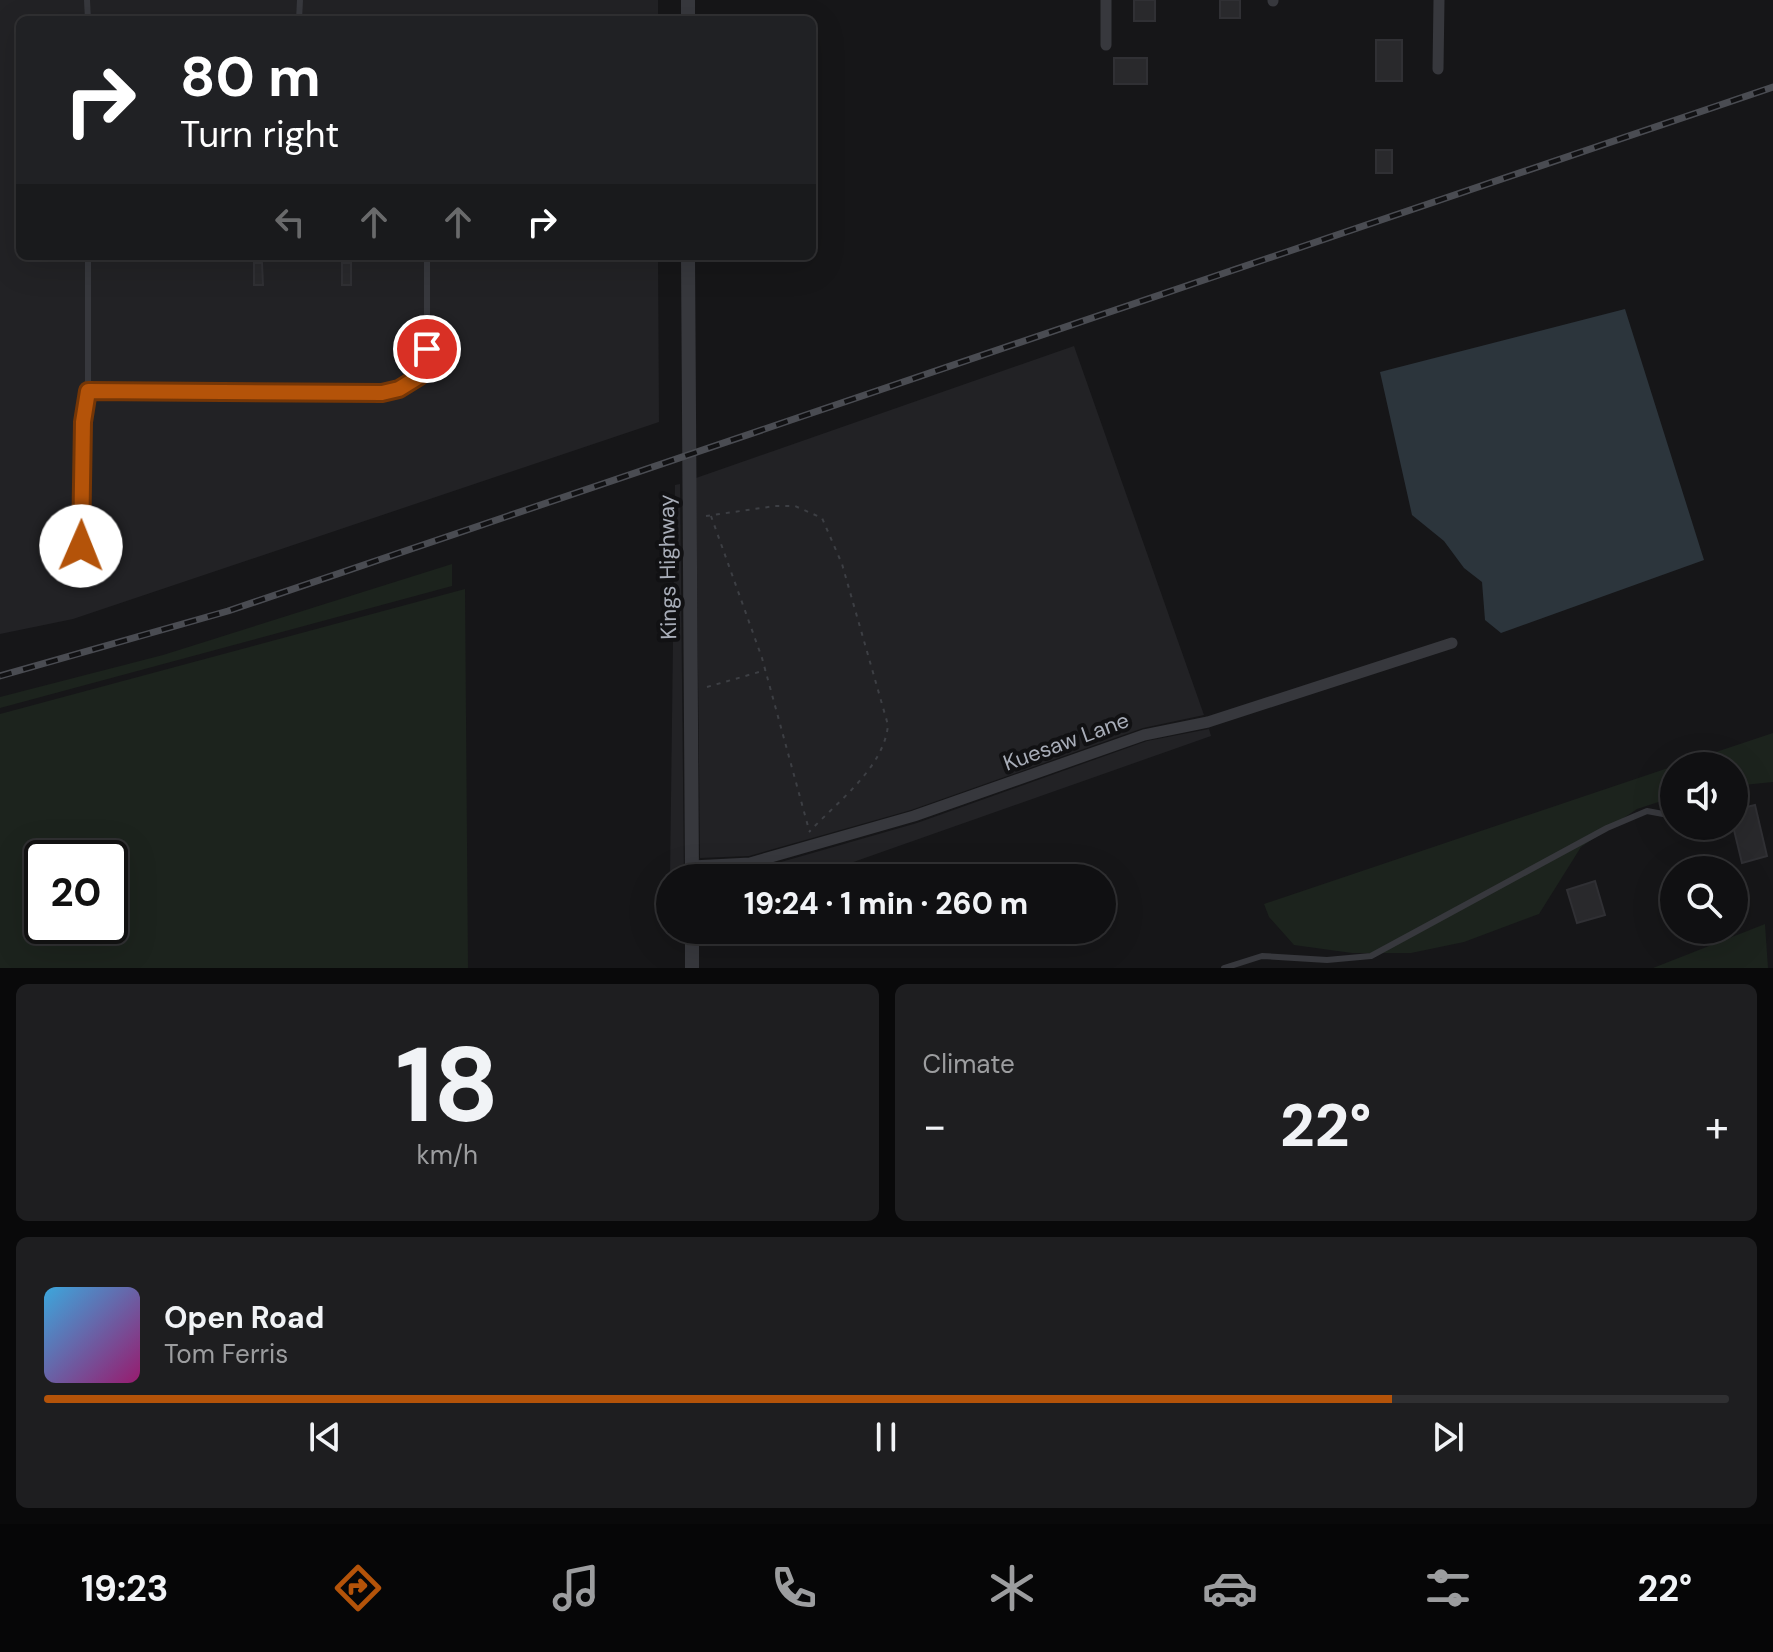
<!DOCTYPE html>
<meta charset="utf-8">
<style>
:root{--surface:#101012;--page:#1e1e20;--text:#f1f3f6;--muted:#9c9d9f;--line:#303032;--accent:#b45309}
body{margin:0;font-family:"DM Sans",sans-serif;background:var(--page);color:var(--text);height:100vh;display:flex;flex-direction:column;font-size:30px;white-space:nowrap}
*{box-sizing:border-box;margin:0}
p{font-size:26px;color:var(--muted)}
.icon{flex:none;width:44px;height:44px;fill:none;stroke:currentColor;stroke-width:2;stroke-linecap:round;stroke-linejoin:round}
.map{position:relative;height:968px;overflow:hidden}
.panel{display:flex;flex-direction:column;gap:16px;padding:16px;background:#09090a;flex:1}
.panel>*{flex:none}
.top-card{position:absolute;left:16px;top:16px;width:800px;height:244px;border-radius:12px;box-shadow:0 8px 32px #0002,0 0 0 2px var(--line);background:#202124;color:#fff;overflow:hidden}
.controls{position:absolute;left:1660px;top:752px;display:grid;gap:16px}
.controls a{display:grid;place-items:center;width:88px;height:88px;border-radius:50%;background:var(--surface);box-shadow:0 8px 32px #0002,0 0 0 2px var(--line);font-size:40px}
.speed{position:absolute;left:24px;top:840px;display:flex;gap:16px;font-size:40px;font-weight:700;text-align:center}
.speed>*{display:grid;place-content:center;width:104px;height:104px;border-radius:50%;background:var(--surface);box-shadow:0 8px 32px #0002,0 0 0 2px var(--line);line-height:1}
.speed .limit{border:4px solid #111;border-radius:12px;background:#fff;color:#111}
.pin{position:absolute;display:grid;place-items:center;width:68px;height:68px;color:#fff;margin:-34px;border:4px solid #fff;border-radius:50%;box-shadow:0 2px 8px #0007}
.me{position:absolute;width:88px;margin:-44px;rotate:1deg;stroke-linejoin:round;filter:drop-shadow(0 0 6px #0008)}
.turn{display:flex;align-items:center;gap:28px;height:168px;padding:0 32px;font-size:36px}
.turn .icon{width:104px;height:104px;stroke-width:2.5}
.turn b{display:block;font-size:56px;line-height:68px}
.lanes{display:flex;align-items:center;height:76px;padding:0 32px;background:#0003;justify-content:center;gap:40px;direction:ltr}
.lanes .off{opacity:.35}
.big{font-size:60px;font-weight:800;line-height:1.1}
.panel .widget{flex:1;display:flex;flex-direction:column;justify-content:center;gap:12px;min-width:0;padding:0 28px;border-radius:12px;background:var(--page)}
.panel .dial{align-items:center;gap:0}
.dial b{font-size:104px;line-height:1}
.song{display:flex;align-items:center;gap:24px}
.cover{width:96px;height:96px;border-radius:12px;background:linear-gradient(135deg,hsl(200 70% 55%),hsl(320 70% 35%))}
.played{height:8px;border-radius:4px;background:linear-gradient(90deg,var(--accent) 80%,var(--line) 80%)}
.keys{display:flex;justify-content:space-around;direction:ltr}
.heat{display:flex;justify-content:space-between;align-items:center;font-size:44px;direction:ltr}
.panel .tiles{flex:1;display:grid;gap:16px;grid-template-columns:1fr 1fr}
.widget:last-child{grid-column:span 2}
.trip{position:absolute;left:656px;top:864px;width:460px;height:80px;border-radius:40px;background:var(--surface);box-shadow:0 8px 32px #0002,0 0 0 2px var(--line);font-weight:800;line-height:80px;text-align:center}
.tabs{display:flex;height:128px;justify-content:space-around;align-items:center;background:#060607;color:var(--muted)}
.tabs .icon{width:56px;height:56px}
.tabs .active{color:var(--accent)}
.tabs b{font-size:36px;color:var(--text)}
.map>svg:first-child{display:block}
</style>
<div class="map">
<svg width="1773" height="968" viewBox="0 0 1773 968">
<rect width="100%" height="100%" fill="#161618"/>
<g fill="#222225">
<path d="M 0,0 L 658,0 L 658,20 L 20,20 L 20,256 L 658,256 L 659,422 L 73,619 L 0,634 Z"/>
<path d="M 1074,346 L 1204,715 L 1143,728 L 911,810 L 749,856 L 700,858 L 696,478 Z"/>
<path d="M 680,484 L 684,878 L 670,878 L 675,485 Z"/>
<path d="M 1209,729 L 1211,736 L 808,878 L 700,878 L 700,873 L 753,870 L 917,823 L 1147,741 Z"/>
</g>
<g fill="#1c231d" fill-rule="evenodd">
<path d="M 452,564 L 452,586 L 0,708 L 0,697 L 163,655 Z"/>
<path d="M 465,589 L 468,968 L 0,968 L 0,714 ZM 110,858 L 110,926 L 42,926 L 42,858 Z"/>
<path d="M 1773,733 L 1773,782 L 1734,786 L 1734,766 L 1674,766 Z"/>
<path d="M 1674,766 L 1674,797 L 1637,809 L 1581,847 L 1539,914 L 1464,942 L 1411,953 L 1352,953 L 1294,945 L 1269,917 L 1264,904 Z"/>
<path d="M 1765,924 L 1768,968 L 1653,968 Z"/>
</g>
<path fill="#2c353c" d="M 1625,309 L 1704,560 L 1501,633 L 1485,620 L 1482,582 L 1464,568 L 1444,541 L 1412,515 L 1380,372 Z"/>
<g fill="#29292c" stroke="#303034" stroke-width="2">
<rect x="1134" y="0" width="21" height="21"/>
<rect x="1220" y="0" width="20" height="18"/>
<rect x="1376" y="40" width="26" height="41"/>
<rect x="1114" y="58" width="33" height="26"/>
<rect x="1376" y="150" width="16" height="23"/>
<path d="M 254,263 L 262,263 L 263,285 L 254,285 Z"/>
<rect x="342" y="263" width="9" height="22"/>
<path d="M 1755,805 L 1767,856 L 1742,863 L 1733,826 L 1734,810 Z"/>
<path d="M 1595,881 L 1605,915 L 1577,923 L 1567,890 Z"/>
</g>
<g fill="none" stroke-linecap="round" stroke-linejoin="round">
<g stroke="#3d3f44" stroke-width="2" stroke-dasharray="4 6" stroke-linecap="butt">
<path d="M 706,516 L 775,506 L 795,506 L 822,518 L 842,564 L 888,725 C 884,768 837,802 809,832"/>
<path d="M 711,516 L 762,658 L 809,830"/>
<path d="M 707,687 L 766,670"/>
</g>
<g stroke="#37383d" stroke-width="6">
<path d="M 87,0 L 88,20"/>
<path d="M 299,20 L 300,0"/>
<path d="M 88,256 L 88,391 L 356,393 L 399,389 L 420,376 L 427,349 L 427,256"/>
<path d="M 81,546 L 83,422 L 88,391"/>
<path d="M 1224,968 L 1262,956 L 1327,960 L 1371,956 L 1607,828 L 1647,811 L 1674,816"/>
</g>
<g stroke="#37383d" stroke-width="11">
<path d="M 1106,0 L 1106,45"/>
<path d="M 1273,0 L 1273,1"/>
<path d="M 1438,69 L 1439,0"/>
<path d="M 692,866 L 750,863 L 914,816 L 1144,735 L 1208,722 L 1452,643"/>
</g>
<g stroke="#37383d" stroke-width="14">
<path d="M 688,20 L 688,0"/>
<path d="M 688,256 L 692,878"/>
<path d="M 692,930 L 692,968"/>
</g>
<g stroke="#4a4c52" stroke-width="7">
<path id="rail" d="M 0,676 L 228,611 L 1773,87"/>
</g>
<use href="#rail" stroke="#111113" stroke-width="4" stroke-dasharray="12" stroke-linecap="butt"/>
</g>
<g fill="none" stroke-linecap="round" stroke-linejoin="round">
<g stroke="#753606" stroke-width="20">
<path id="route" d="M 81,546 L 83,422 L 88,391 L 382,393 L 399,389 L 420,376 L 427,349"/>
</g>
<use href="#route" stroke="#b45309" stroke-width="14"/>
</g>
<g text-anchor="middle" stroke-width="8" stroke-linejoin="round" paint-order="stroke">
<g font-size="22" fill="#a8adb8" stroke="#111113">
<text transform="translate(667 567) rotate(-91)" y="8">Kings Highway</text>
<text transform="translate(1066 741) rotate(-20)" y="8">Kuesaw Lane</text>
</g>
</g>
</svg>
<div class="controls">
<a><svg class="icon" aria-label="sound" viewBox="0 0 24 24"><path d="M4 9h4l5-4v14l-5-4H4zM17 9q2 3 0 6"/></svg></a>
<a><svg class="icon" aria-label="search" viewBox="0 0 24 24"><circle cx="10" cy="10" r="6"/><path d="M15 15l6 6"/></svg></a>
</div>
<div class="speed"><div class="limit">20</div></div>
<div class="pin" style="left:427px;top:349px;background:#d93025"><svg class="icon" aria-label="arrive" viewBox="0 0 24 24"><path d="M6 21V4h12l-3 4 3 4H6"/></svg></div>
<svg class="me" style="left:81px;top:546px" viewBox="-20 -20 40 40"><circle r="19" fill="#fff"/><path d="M0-13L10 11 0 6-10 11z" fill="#b45309"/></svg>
<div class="trip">19:24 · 1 min · 260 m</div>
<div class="top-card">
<div class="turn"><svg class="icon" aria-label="right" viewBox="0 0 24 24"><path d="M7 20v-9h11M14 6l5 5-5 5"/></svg><div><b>80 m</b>Turn right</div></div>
<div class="lanes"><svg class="icon off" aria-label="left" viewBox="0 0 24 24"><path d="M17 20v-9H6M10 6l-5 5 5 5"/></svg><svg class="icon off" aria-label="ahead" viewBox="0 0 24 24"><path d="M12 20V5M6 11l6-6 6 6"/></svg><svg class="icon off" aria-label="ahead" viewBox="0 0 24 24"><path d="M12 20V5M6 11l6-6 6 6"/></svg><svg class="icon" aria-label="right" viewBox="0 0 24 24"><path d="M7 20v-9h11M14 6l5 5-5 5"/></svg></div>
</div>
</div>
<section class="panel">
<div class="tiles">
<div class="widget dial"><b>18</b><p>km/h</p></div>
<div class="widget"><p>Climate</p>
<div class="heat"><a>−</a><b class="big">22°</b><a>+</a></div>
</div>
<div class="widget">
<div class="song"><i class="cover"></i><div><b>Open Road</b><p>Tom Ferris</p></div></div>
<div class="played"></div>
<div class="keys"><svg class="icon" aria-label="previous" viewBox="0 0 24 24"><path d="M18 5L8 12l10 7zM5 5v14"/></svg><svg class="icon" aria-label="pause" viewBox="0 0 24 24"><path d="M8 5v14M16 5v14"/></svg><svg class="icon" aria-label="next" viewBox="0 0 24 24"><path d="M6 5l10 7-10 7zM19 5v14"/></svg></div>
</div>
</div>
</section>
<nav class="tabs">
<b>19:23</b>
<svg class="icon active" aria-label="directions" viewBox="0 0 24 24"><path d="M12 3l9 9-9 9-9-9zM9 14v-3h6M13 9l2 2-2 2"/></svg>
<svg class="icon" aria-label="music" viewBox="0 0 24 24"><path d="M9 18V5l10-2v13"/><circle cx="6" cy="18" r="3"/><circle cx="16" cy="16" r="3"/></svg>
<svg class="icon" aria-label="phone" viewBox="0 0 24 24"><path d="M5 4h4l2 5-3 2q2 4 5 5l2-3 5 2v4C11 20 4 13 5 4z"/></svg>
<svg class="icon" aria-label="climate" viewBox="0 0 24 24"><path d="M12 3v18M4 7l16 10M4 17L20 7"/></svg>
<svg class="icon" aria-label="car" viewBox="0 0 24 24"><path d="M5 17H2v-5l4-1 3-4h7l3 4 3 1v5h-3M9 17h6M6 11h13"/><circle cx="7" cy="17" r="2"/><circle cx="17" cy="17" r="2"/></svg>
<svg class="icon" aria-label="filters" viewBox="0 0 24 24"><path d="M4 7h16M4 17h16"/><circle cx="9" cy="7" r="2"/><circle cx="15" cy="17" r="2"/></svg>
<b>22°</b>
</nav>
